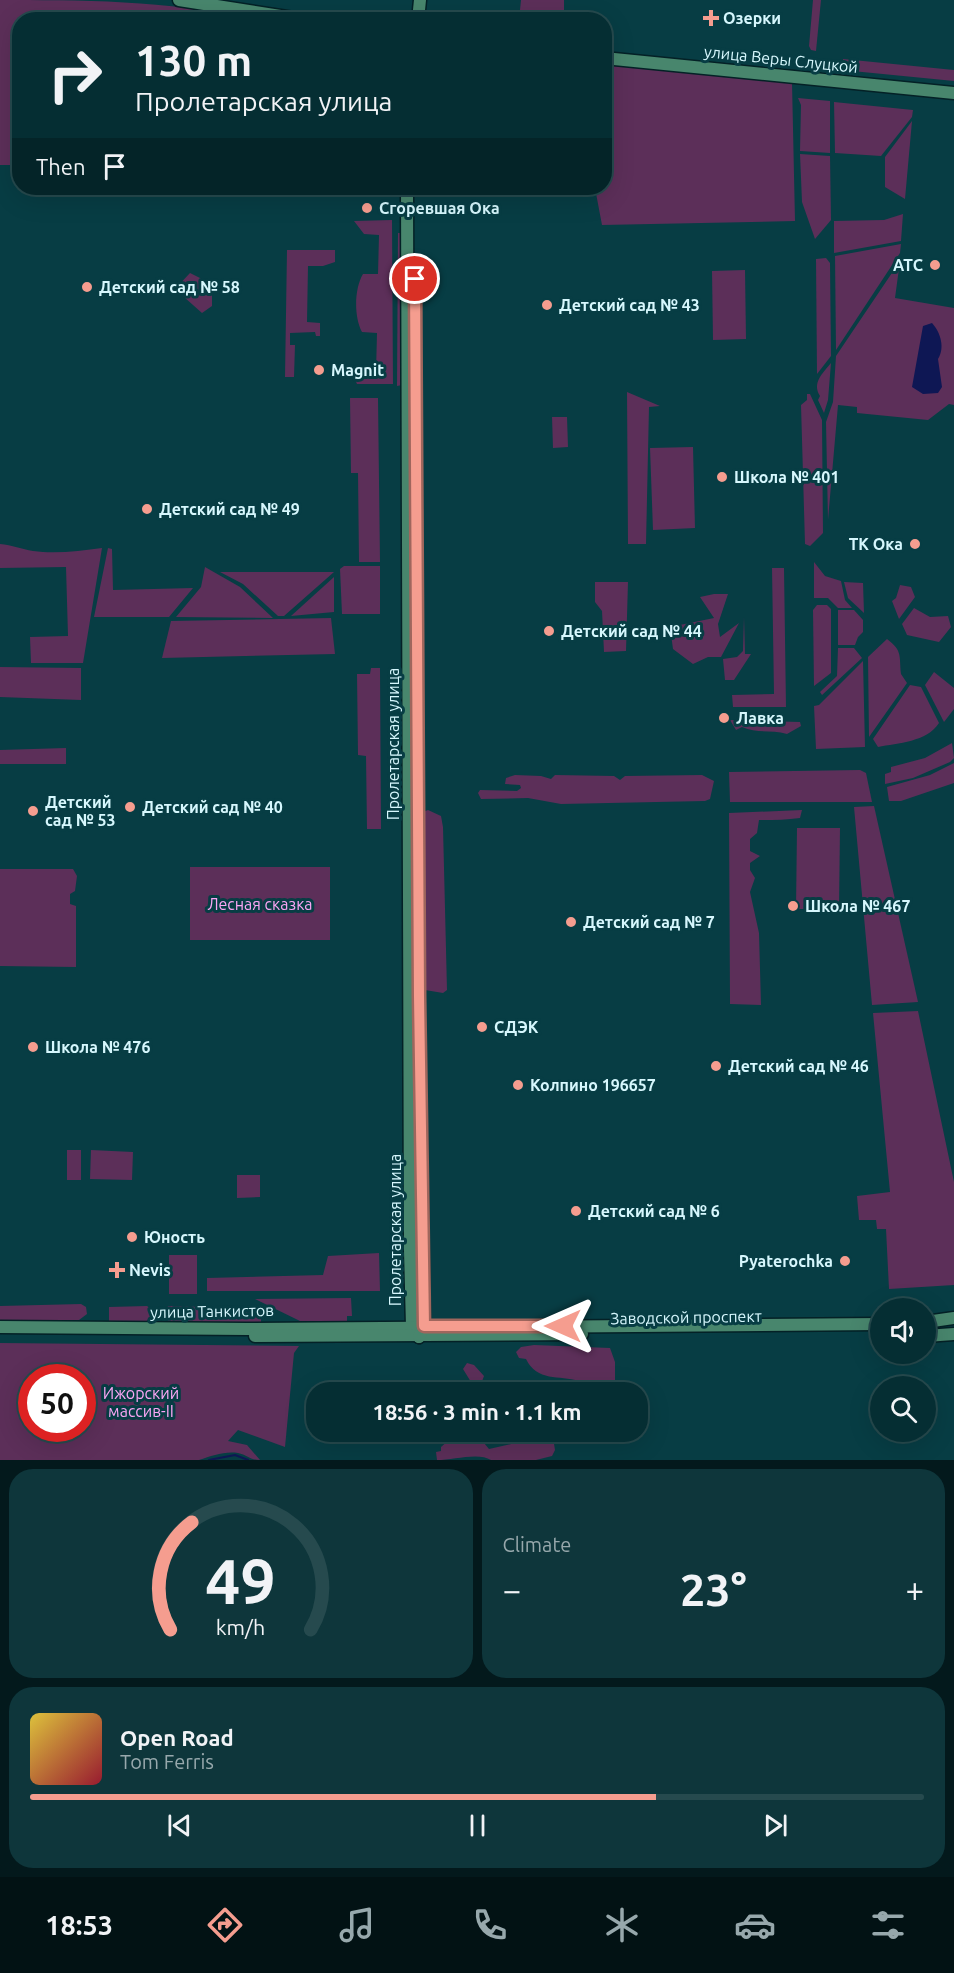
<!DOCTYPE html>
<meta charset="utf-8">
<style>
:root{--surface:#052e33;--page:#0e363b;--text:#f1f3f6;--muted:#97a8ac;--line:#264a4e;--accent:#f59d8f}
body{margin:0;font-family:Ubuntu,sans-serif;background:var(--page);color:var(--text);height:100vh;display:flex;flex-direction:column;font-size:22px;white-space:nowrap}
*{box-sizing:border-box;margin:0}
p{font-size:20px;color:var(--muted)}
.icon{flex:none;width:33px;height:33px;fill:none;stroke:currentColor;stroke-width:2;stroke-linecap:round;stroke-linejoin:round}
.map{position:relative;height:1460px;overflow:hidden}
.side{display:flex;flex-direction:column;gap:9px;padding:9px;background:#03191c;flex:1}
.side>*{flex:none}
.hud{position:absolute;left:12px;top:12px;width:600px;height:183px;border-radius:24px;box-shadow:0 6px 24px #0002,0 0 0 2px var(--line);background:#052e33;color:var(--text);overflow:hidden}
.buttons{position:absolute;left:870px;top:1298px;display:grid;gap:12px}
.buttons a{display:grid;place-items:center;width:66px;height:66px;border-radius:50%;background:var(--surface);box-shadow:0 6px 24px #0002,0 0 0 2px var(--line);font-size:30px}
.speed{position:absolute;left:18px;top:1364px;display:flex;gap:12px;font-size:30px;font-weight:700;text-align:center}
.speed>*{display:grid;place-content:center;width:78px;height:78px;border-radius:50%;background:var(--surface);box-shadow:0 6px 24px #0002,0 0 0 2px var(--line);line-height:1}
.speed .limit{border:9px solid #d22;background:#fff;color:#111}
.pin{position:absolute;display:grid;place-items:center;width:51px;height:51px;color:#fff;margin:-26px;border:3px solid #fff;border-radius:50%;box-shadow:0 2px 6px #0007}
.me{position:absolute;width:66px;margin:-33px;rotate:270deg;stroke-linejoin:round;filter:drop-shadow(0 0 4px #0008)}
.turn{display:flex;align-items:center;gap:21px;height:126px;padding:0 24px;font-size:27px}
.turn .icon{width:78px;height:78px;stroke-width:2.5}
.turn b{display:block;font-size:42px;line-height:51px}
.then{display:flex;align-items:center;height:57px;padding:0 24px;background:#0003;gap:12px;font-size:22px}
.big{font-size:45px;font-weight:600;line-height:1.1}
.side .tile{flex:1;display:flex;flex-direction:column;justify-content:center;gap:9px;min-width:0;padding:0 21px;border-radius:24px;background:var(--page)}
.side .dial{align-items:center;gap:0}
.dial svg{height:156px;overflow:visible;fill:none;stroke:var(--line);stroke-width:7;stroke-linecap:round;text-anchor:middle}
.dial text{fill:var(--text);stroke:none}
.song{display:flex;align-items:center;gap:18px}
.cover{width:72px;height:72px;border-radius:9px;background:linear-gradient(135deg,hsl(50 70% 55%),hsl(350 70% 35%))}
.played{height:6px;border-radius:3px;background:linear-gradient(90deg,var(--accent) 70%,var(--line) 70%)}
.keys{display:flex;justify-content:space-around;direction:ltr}
.heat{display:flex;justify-content:space-between;align-items:center;font-size:33px;direction:ltr}
.side .tiles{flex:1;display:grid;gap:9px;grid-template-columns:1fr 1fr}
.tile:last-child{grid-column:span 2}
.trip{position:absolute;left:306px;top:1382px;width:342px;height:60px;border-radius:24px;background:var(--surface);box-shadow:0 6px 24px #0002,0 0 0 2px var(--line);font-weight:600;line-height:60px;text-align:center}
.tab-bar{display:flex;height:96px;justify-content:space-around;align-items:center;background:#021214;color:var(--muted)}
.tab-bar .icon{width:42px;height:42px}
.tab-bar .active{color:var(--accent)}
.tab-bar b{font-size:27px;color:var(--text)}
.map>svg:first-child{display:block}
</style>
<div class="map">
<svg width="954" height="1460" viewBox="0 0 954 1460">
<rect width="100%" height="100%" fill="#073d44"/>
<g fill="#5c2f59" fill-rule="evenodd">
<path d="M 0,0 C 73,0 176,0 244,19 L 20,20 L 19,165 L 0,165 Z"/>
<path d="M 521,0 L 564,0 L 564,19 L 498,18 L 499,12 L 513,13 L 513,10 L 520,10 Z"/>
<path d="M 813,0 L 821,0 L 816,51 L 811,50 L 809,46 Z"/>
<path d="M 843,59 L 954,70 L 954,81 L 842,70 Z"/>
<path d="M 605,63 L 792,82 L 795,221 L 602,225 L 595,188 L 604,188 Z"/>
<path d="M 798,98 L 830,101 L 830,153 L 800,151 L 801,105 Z"/>
<path d="M 834,102 L 913,110 L 912,117 L 881,156 L 835,153 Z"/>
<path d="M 912,121 L 905,199 L 885,187 L 885,157 Z"/>
<path d="M 800,154 L 830,156 L 831,220 L 815,239 L 802,202 Z"/>
<path d="M 903,214 L 901,241 L 834,253 L 834,221 L 884,220 Z"/>
<path d="M 392,220 L 393,384 L 357,384 L 352,373 L 376,372 L 377,333 L 362,332 C 354,317 354,289 363,274 L 378,274 L 379,235 L 364,234 L 354,221 Z"/>
<path d="M 398,233 L 402,233 L 402,385 L 397,386 Z"/>
<path d="M 901,244 L 900,253 L 836,350 L 835,256 Z"/>
<path d="M 287,250 L 335,250 L 335,262 L 323,266 L 308,266 L 307,322 L 320,323 L 320,336 L 316,336 L 315,332 L 290,333 L 290,345 L 295,345 L 294,377 L 285,377 Z"/>
<path d="M 826,258 L 830,263 L 831,356 L 817,374 L 816,259 Z"/>
<path d="M 900,261 L 895,298 L 954,308 L 954,405 L 949,404 L 928,420 L 857,413 L 857,407 L 838,405 L 828,520 L 826,422 L 833,402 L 836,356 Z"/>
<path d="M 745,270 L 746,339 L 713,340 L 712,271 Z"/>
<path d="M 190,273 L 212,284 L 212,306 L 202,313 L 175,289 Z"/>
<path d="M 831,363 L 828,400 L 824,413 L 818,400 L 820,396 C 812,383 822,374 831,363 Z"/>
<path d="M 627,392 L 660,406 L 649,407 L 646,544 L 628,544 Z"/>
<path d="M 807,394 L 810,394 L 822,420 L 823,533 L 810,546 L 805,544 L 801,405 L 807,400 Z"/>
<path d="M 350,398 L 378,398 L 380,562 L 359,562 L 358,473 L 351,473 Z"/>
<path d="M 567,417 L 568,447 L 553,448 L 552,417 Z"/>
<path d="M 693,447 L 695,528 L 653,530 L 650,448 Z"/>
<path d="M 0,544 C 12,545 22,549 33,551 C 55,554 80,551 102,548 L 83,663 L 31,663 L 30,637 L 68,636 L 66,567 L 0,568 Z"/>
<path d="M 108,548 L 112,549 L 113,590 L 193,588 L 169,617 L 94,617 Z"/>
<path d="M 814,562 L 825,576 L 841,581 L 845,600 L 852,608 L 838,608 L 828,598 L 814,598 Z"/>
<path d="M 344,566 L 380,566 L 380,614 L 342,614 L 340,569 Z"/>
<path d="M 205,567 L 240,587 L 273,618 L 176,617 L 201,587 Z"/>
<path d="M 772,568 L 784,568 L 786,707 L 733,707 L 732,695 L 774,694 Z"/>
<path d="M 220,572 L 334,572 L 284,616 L 278,616 L 243,584 Z"/>
<path d="M 334,577 L 334,612 L 291,616 Z"/>
<path d="M 595,582 L 628,582 L 626,651 L 604,652 L 602,611 L 595,602 Z"/>
<path d="M 844,582 L 863,583 L 864,613 L 848,598 Z"/>
<path d="M 900,585 L 911,587 L 915,597 L 899,619 L 892,601 L 896,598 Z"/>
<path d="M 714,594 L 728,594 L 718,624 L 720,637 L 739,623 L 721,657 L 708,657 L 693,664 L 673,649 L 670,627 L 714,618 L 700,597 Z"/>
<path d="M 817,605 L 827,605 L 831,609 L 831,673 L 814,686 L 813,610 Z"/>
<path d="M 914,608 L 930,617 L 948,616 L 951,627 L 939,642 L 907,635 L 902,624 Z"/>
<path d="M 838,610 L 854,610 L 863,620 L 863,632 L 858,637 L 855,645 L 838,645 Z"/>
<path d="M 744,617 L 745,654 L 751,654 L 734,680 L 725,680 L 723,659 L 737,657 L 743,651 Z"/>
<path d="M 331,618 L 335,654 L 162,658 L 171,621 Z"/>
<path d="M 887,639 C 903,651 899,656 901,674 L 907,683 L 869,737 L 868,657 Z"/>
<path d="M 838,648 L 854,648 L 862,658 L 822,695 L 820,692 L 837,676 Z"/>
<path d="M 863,661 L 865,747 L 816,749 L 814,706 L 819,705 Z"/>
<path d="M 0,667 L 81,668 L 81,700 L 0,697 Z"/>
<path d="M 371,668 L 380,668 L 381,829 L 367,829 L 366,756 L 358,755 L 357,674 L 370,674 Z"/>
<path d="M 934,672 L 954,688 L 954,709 L 944,722 L 925,685 Z"/>
<path d="M 910,685 L 921,687 L 939,723 C 927,742 898,743 878,747 L 873,739 Z"/>
<path d="M 730,720 L 800,722 L 801,726 L 787,734 C 772,729 757,734 742,727 L 736,730 Z"/>
<path d="M 952,743 L 954,758 L 950,762 L 913,778 L 885,784 L 885,774 L 891,772 L 891,767 L 925,758 Z"/>
<path d="M 66,748 L 66,764 L 0,764 L 0,750 Z"/>
<path d="M 954,763 L 954,783 L 901,801 L 889,801 L 887,787 L 930,775 Z"/>
<path d="M 860,770 L 866,773 L 872,802 L 730,802 L 729,772 Z"/>
<path d="M 515,775 L 541,776 L 551,779 L 555,775 L 614,776 L 620,780 L 625,776 L 702,775 L 714,781 L 710,799 L 705,801 L 561,804 L 528,798 L 481,799 L 478,793 L 480,790 L 517,791 L 521,788 L 520,785 L 505,784 L 506,778 Z"/>
<path d="M 874,806 L 918,1002 L 872,1005 L 854,807 Z"/>
<path d="M 428,810 L 441,816 L 443,827 L 447,990 L 443,993 L 425,990 L 423,812 Z"/>
<path d="M 802,810 L 800,818 C 786,820 774,820 759,820 L 757,833 L 750,839 L 750,851 L 760,856 L 750,863 L 750,870 L 755,878 L 750,892 L 759,933 L 761,1005 L 730,1004 L 729,813 Z"/>
<path d="M 797,828 L 840,828 L 839,909 L 796,909 Z"/>
<rect x="190" y="867" width="140" height="73"/>
<path d="M 0,869 L 73,869 L 77,876 L 75,891 L 70,894 L 70,904 L 76,906 L 76,967 L 0,966 Z"/>
<path d="M 918,1011 L 954,1182 L 954,1285 L 889,1289 L 886,1229 L 877,1229 L 876,1220 L 859,1220 L 857,1196 L 890,1192 L 873,1013 Z"/>
<rect x="67" y="1150" width="14" height="30"/>
<path d="M 91,1150 L 133,1152 L 132,1180 L 90,1179 Z"/>
<path d="M 237,1175 L 260,1175 L 260,1197 L 237,1198 Z"/>
<path d="M 379,1253 L 380,1291 L 207,1291 L 207,1278 L 323,1275 L 328,1256 Z"/>
<rect x="169" y="1255" width="28" height="39"/>
<path d="M 351,1298 L 352,1316 L 347,1316 L 347,1321 L 300,1321 L 255,1299 Z"/>
<path d="M 81,1304 L 86,1307 L 87,1314 L 79,1320 L 0,1320 L 0,1306 Z"/>
<path d="M 147,1306 L 151,1309 L 152,1314 L 146,1322 L 109,1322 L 109,1307 Z"/>
<path d="M 168,1306 L 241,1308 L 261,1314 L 261,1322 L 258,1324 L 169,1323 L 165,1314 Z"/>
<path d="M 0,1343 L 299,1346 L 294,1353 L 285,1447 L 238,1430 L 228,1441 L 247,1445 L 260,1460 C 250,1460 247,1455 238,1453 C 224,1451 212,1456 199,1460 L 0,1460 ZM 32,1377 L 82,1377 L 82,1428 L 32,1428 Z"/>
<path d="M 534,1345 L 610,1348 L 615,1362 L 615,1392 L 583,1392 L 579,1381 C 559,1375 537,1382 526,1359 L 519,1358 L 516,1352 L 521,1347 Z"/>
<path d="M 467,1363 L 474,1365 L 484,1376 L 481,1384 L 486,1392 L 467,1392 L 471,1382 L 463,1369 Z"/>
<path d="M 448,1431 L 467,1431 L 469,1441 L 484,1443 L 489,1449 L 524,1441 L 527,1431 L 552,1431 L 555,1450 L 552,1456 L 536,1460 L 491,1460 C 479,1452 453,1460 437,1460 L 436,1452 L 441,1451 L 441,1447 L 449,1440 Z"/>
</g>
<path fill="#0e1754" d="M 932,323 C 941,333 945,348 938,359 L 942,387 L 938,393 L 923,394 L 912,387 L 923,326 Z"/>
<g fill="none" stroke-linecap="round" stroke-linejoin="round">
<path stroke="#0e1754" stroke-width="2" d="M 209,1460 L 235,1455 L 248,1460"/>
<g stroke="#042126" stroke-width="15">
<g id="secondary">
<path d="M 179,0 L 306,20"/>
<path d="M 324,20 L 336,20"/>
<path d="M 418,20 L 420,0"/>
<path d="M 604,58 L 954,93"/>
<path d="M 407,188 L 410,1250 L 412,1326 L 419,1337"/>
<path d="M 926,1322 L 954,1318"/>
<path d="M 0,1327 L 246,1329 L 880,1324"/>
<path d="M 255,1336 L 582,1334"/>
<path d="M 926,1336 L 954,1334"/>
<path d="M 419,1337 L 424,1326 L 420,1095"/>
</g>
</g>
<use href="#secondary" stroke="#48866d" stroke-width="12"/>
</g>
<g fill="none" stroke-linecap="round" stroke-linejoin="round">
<g stroke="#9f665d" stroke-width="15">
<path id="route" d="M 415,279 L 419,996 L 424,1326 L 563,1326"/>
</g>
<use href="#route" stroke="#f59d8f" stroke-width="10"/>
</g>
<g fill="#f59d8f" stroke="#073d44" stroke-width="2">
<path d="M708 9h6v6h6v6h-6v6h-6v-6h-6v-6h6z"/>
<circle cx="367" cy="208" r="6"/>
<circle cx="935" cy="265" r="6"/>
<circle cx="87" cy="287" r="6"/>
<circle cx="547" cy="305" r="6"/>
<circle cx="319" cy="370" r="6"/>
<circle cx="722" cy="477" r="6"/>
<circle cx="147" cy="509" r="6"/>
<circle cx="915" cy="544" r="6"/>
<circle cx="549" cy="631" r="6"/>
<circle cx="724" cy="718" r="6"/>
<circle cx="130" cy="807" r="6"/>
<circle cx="33" cy="811" r="6"/>
<circle cx="793" cy="906" r="6"/>
<circle cx="571" cy="922" r="6"/>
<circle cx="482" cy="1027" r="6"/>
<circle cx="33" cy="1047" r="6"/>
<circle cx="716" cy="1066" r="6"/>
<circle cx="518" cy="1085" r="6"/>
<circle cx="576" cy="1211" r="6"/>
<circle cx="132" cy="1237" r="6"/>
<circle cx="845" cy="1261" r="6"/>
<path d="M114 1261h6v6h6v6h-6v6h-6v-6h-6v-6h6z"/>
</g>
<g text-anchor="middle" stroke-width="6" stroke-linejoin="round" paint-order="stroke">
<g font-size="16" font-weight="bold" fill="#d6f7fd" stroke="#073d44" text-anchor="start">
<text x="723" y="24">Озерки</text>
<text x="379" y="214">Сгоревшая Ока</text>
<text x="923" y="271" text-anchor="end">АТС</text>
<text x="99" y="293">Детский сад № 58</text>
<text x="559" y="311">Детский сад № 43</text>
<text x="331" y="376">Magnit</text>
<text x="734" y="483">Школа № 401</text>
<text x="159" y="515">Детский сад № 49</text>
<text x="903" y="550" text-anchor="end">ТК Ока</text>
<text x="561" y="637">Детский сад № 44</text>
<text x="736" y="724">Лавка</text>
<text x="45" y="808">Детский<tspan x="45" dy="18">сад № 53</tspan></text>
<text x="142" y="813">Детский сад № 40</text>
<text x="805" y="912">Школа № 467</text>
<text x="583" y="928">Детский сад № 7</text>
<text x="494" y="1033">СДЭК</text>
<text x="45" y="1053">Школа № 476</text>
<text x="728" y="1072">Детский сад № 46</text>
<text x="530" y="1091">Колпино 196657</text>
<text x="588" y="1217">Детский сад № 6</text>
<text x="144" y="1243">Юность</text>
<text x="833" y="1267" text-anchor="end">Pyaterochka</text>
<text x="129" y="1276">Nevis</text>
</g>
<g font-size="16" fill="#d6f7fd" stroke="#073d44">
<text transform="translate(781 59) rotate(6)" y="6">улица Веры Слуцкой</text>
<text transform="translate(393 744) rotate(-90)" y="6">Пролетарская улица</text>
<text transform="translate(395 1230) rotate(-90)" y="6">Пролетарская улица</text>
<text transform="translate(212 1311) rotate(-1)" y="6">улица Танкистов</text>
<text transform="translate(686 1317) rotate(-1)" y="6">Заводской проспект</text>
</g>
<g font-size="16" fill="#fba6f5" stroke="#073d44">
<text x="260" y="910">Лесная сказка</text>
<text x="141" y="1399">Ижорский<tspan x="141" dy="18">массив-II</tspan></text>
</g>
</g>
</svg>
<div class="buttons">
<a><svg class="icon" aria-label="sound" viewBox="0 0 24 24"><path d="M4 9h4l5-4v14l-5-4H4zM17 9q2 3 0 6"/></svg></a>
<a><svg class="icon" aria-label="search" viewBox="0 0 24 24"><circle cx="10" cy="10" r="6"/><path d="M15 15l6 6"/></svg></a>
</div>
<div class="speed"><div class="limit">50</div></div>
<div class="pin" style="left:415px;top:279px;background:#d93025"><svg class="icon" aria-label="arrive" viewBox="0 0 24 24"><path d="M6 21V4h12l-3 4 3 4H6"/></svg></div>
<svg class="me" style="left:563px;top:1326px" viewBox="-20 -20 40 40"><path d="M0-17L14 15 0 8-14 15z" fill="#f59d8f" stroke="#fff" stroke-width="4"/></svg>
<div class="trip">18:56 · 3 min · 1.1 km</div>
<div class="hud">
<div class="turn"><svg class="icon" aria-label="right" viewBox="0 0 24 24"><path d="M7 20v-9h11M14 6l5 5-5 5"/></svg><div><b>130 m</b>Пролетарская улица</div></div>
<div class="then">Then<svg class="icon" aria-label="arrive" viewBox="0 0 24 24"><path d="M6 21V4h12l-3 4 3 4H6"/></svg></div>
</div>
</div>
<section class="side">
<div class="tiles">
<div class="tile dial"><svg viewBox="0 0 100 80">
<path d="M14 69A42 42 0 1 1 86 69"/>
<path d="M14 69A42 42 0 0 1 25 14" stroke="#f59d8f"/>
<text x="50" y="56" font-size="32" font-weight="700">49</text>
<text x="50" y="72" font-size="11">km/h</text>
</svg></div>
<div class="tile"><p>Climate</p>
<div class="heat"><a>−</a><b class="big">23°</b><a>+</a></div>
</div>
<div class="tile">
<div class="song"><i class="cover"></i><div><b>Open Road</b><p>Tom Ferris</p></div></div>
<div class="played"></div>
<div class="keys"><svg class="icon" aria-label="previous" viewBox="0 0 24 24"><path d="M18 5L8 12l10 7zM5 5v14"/></svg><svg class="icon" aria-label="pause" viewBox="0 0 24 24"><path d="M8 5v14M16 5v14"/></svg><svg class="icon" aria-label="next" viewBox="0 0 24 24"><path d="M6 5l10 7-10 7zM19 5v14"/></svg></div>
</div>
</div>
</section>
<nav class="tab-bar">
<b>18:53</b>
<svg class="icon active" aria-label="directions" viewBox="0 0 24 24"><path d="M12 3l9 9-9 9-9-9zM9 14v-3h6M13 9l2 2-2 2"/></svg>
<svg class="icon" aria-label="music" viewBox="0 0 24 24"><path d="M9 18V5l10-2v13"/><circle cx="6" cy="18" r="3"/><circle cx="16" cy="16" r="3"/></svg>
<svg class="icon" aria-label="phone" viewBox="0 0 24 24"><path d="M5 4h4l2 5-3 2q2 4 5 5l2-3 5 2v4C11 20 4 13 5 4z"/></svg>
<svg class="icon" aria-label="climate" viewBox="0 0 24 24"><path d="M12 3v18M4 7l16 10M4 17L20 7"/></svg>
<svg class="icon" aria-label="car" viewBox="0 0 24 24"><path d="M5 17H2v-5l4-1 3-4h7l3 4 3 1v5h-3M9 17h6M6 11h13"/><circle cx="7" cy="17" r="2"/><circle cx="17" cy="17" r="2"/></svg>
<svg class="icon" aria-label="filters" viewBox="0 0 24 24"><path d="M4 7h16M4 17h16"/><circle cx="9" cy="7" r="2"/><circle cx="15" cy="17" r="2"/></svg>
</nav>
